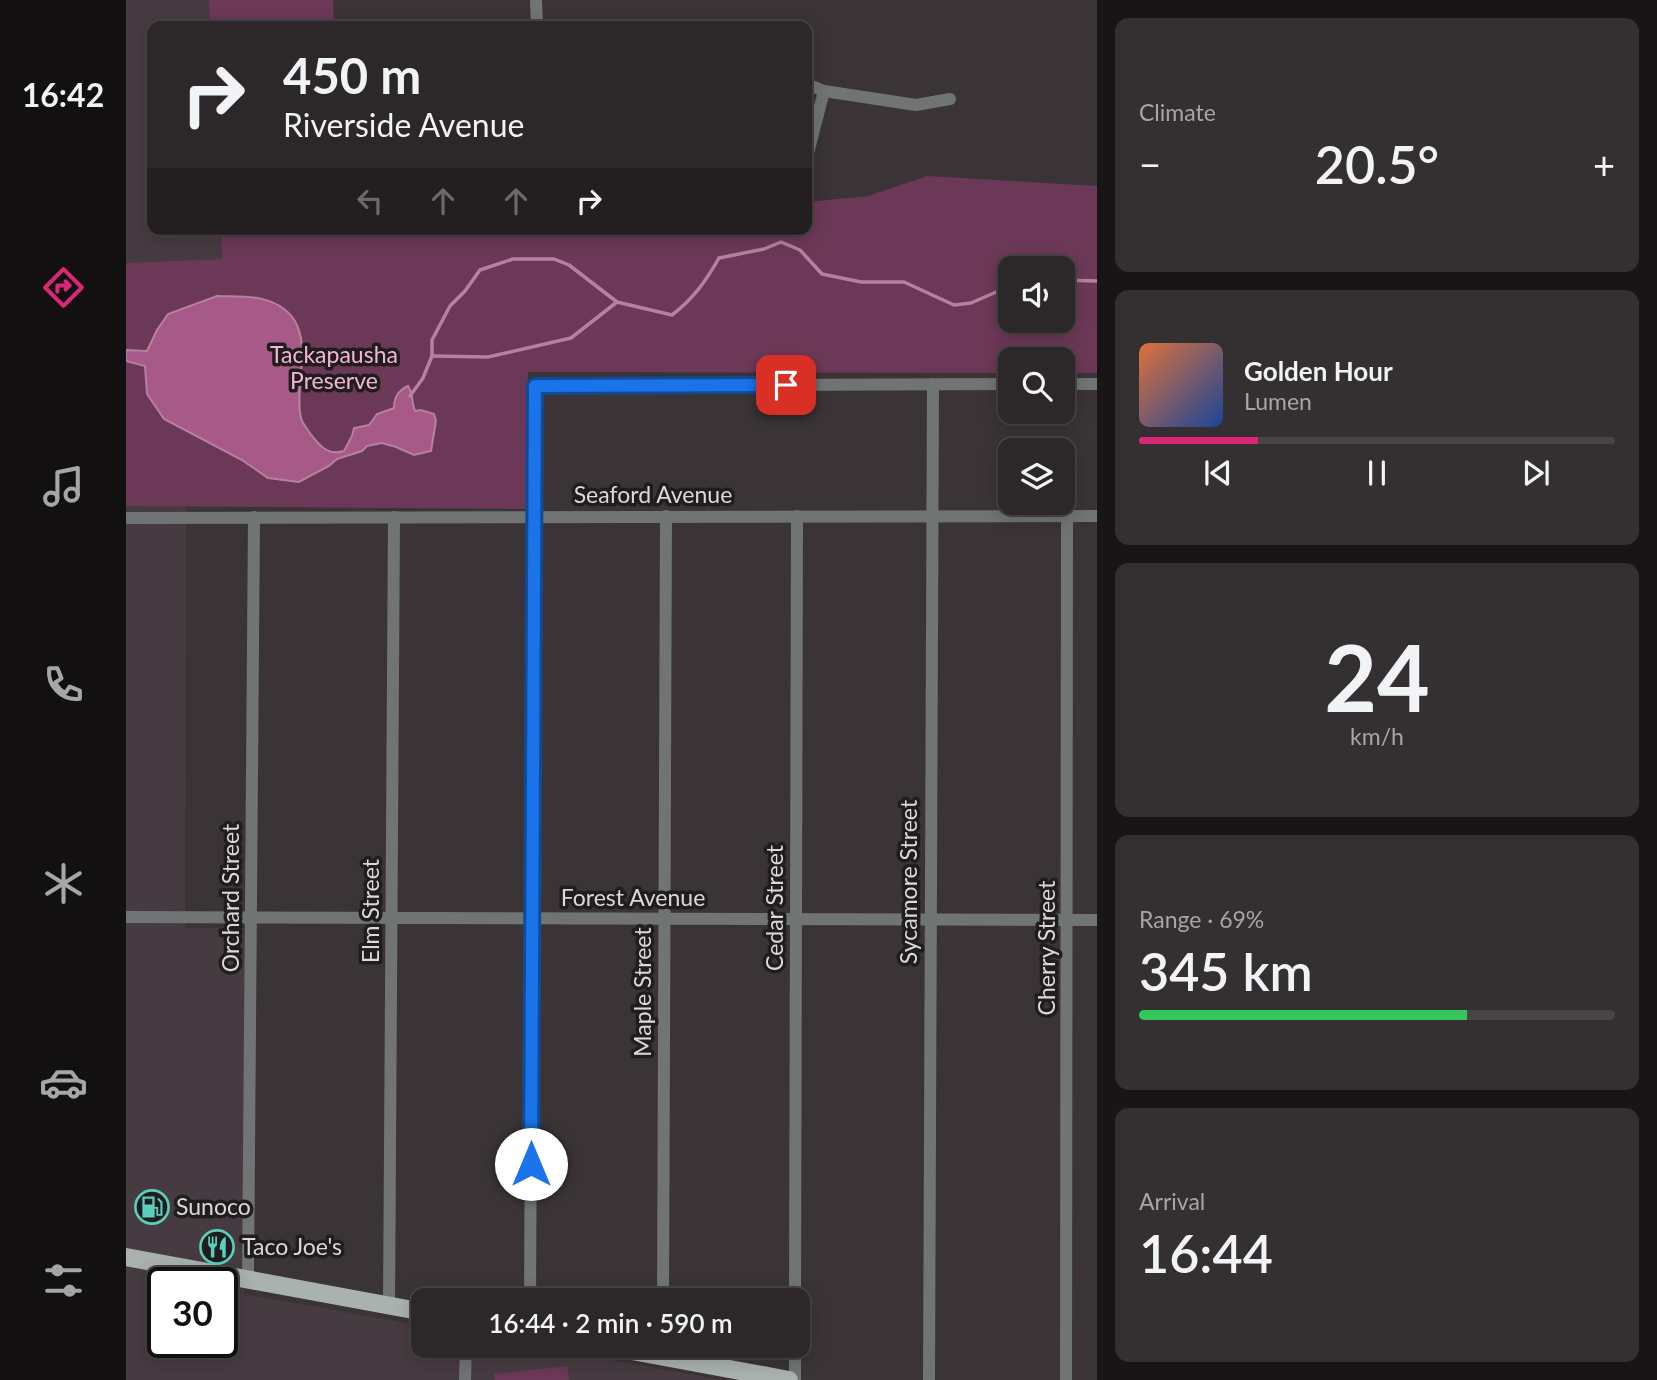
<!DOCTYPE html>
<meta charset="utf-8">
<style>
:root{--surface:#2c2729;--page:#342f31;--text:#f1f3f6;--muted:#a6a5a8;--line:#484446;--accent:#db2777}
body{margin:0;font-family:Lato,sans-serif;background:var(--page);color:var(--text);height:100vh;display:flex;flex-direction:column;font-size:26px;white-space:nowrap}
*{box-sizing:border-box;margin:0}
p{font-size:23px;color:var(--muted)}
.icon{flex:none;width:38px;height:38px;fill:none;stroke:currentColor;stroke-width:2;stroke-linecap:round;stroke-linejoin:round}
.map{position:relative;flex:1;overflow:hidden}
.details{display:flex;flex-direction:column;gap:18px;padding:18px;background:#181517;width:560px}
.details>*{flex:none}
.banner{position:absolute;left:21px;top:21px;width:665px;height:214px;border-radius:14px;box-shadow:0 4px 18px #0003,0 0 0 2px var(--line);background:#2c2729;color:var(--text);overflow:hidden}
.controls{position:absolute;left:872px;top:256px;display:grid;gap:14px}
.controls a{display:grid;place-items:center;width:77px;height:77px;border-radius:14px;background:var(--surface);box-shadow:0 4px 18px #0003,0 0 0 2px var(--line);font-size:35px}
.speed{position:absolute;left:21px;top:1267px;display:flex;gap:14px;font-size:35px;font-weight:700;text-align:center}
.speed>*{display:grid;place-content:center;width:91px;height:91px;border-radius:50%;background:var(--surface);box-shadow:0 4px 18px #0003,0 0 0 2px var(--line);line-height:1}
.speed .limit{border:4px solid #111;border-radius:10px;background:#fff;color:#111}
.pin{position:absolute;display:grid;place-items:center;width:60px;height:60px;color:#fff;margin:-30px;border-radius:14px;box-shadow:0 4px 10px #0006}
.me{position:absolute;width:77px;margin:-38px;rotate:0deg;stroke-linejoin:round;filter:drop-shadow(0 0 5px #0008)}
.turn{display:flex;align-items:center;gap:24px;height:147px;padding:0 21px;font-size:32px}
.turn .icon{width:91px;height:91px;stroke-width:2.5}
.turn b{display:block;font-size:49px;line-height:60px}
.lanes{display:flex;align-items:center;height:66px;padding:0 21px;background:#0003;justify-content:center;gap:35px;direction:ltr}
.lanes .off{opacity:.35}
.big{font-size:52px;font-weight:600;line-height:1.1}
.details .tile{flex:1;display:flex;flex-direction:column;justify-content:center;gap:10px;min-width:0;padding:0 24px;border-radius:14px;background:var(--page)}
.details .dial{align-items:center;gap:0}
.dial b{font-size:91px;line-height:1}
.song{display:flex;align-items:center;gap:21px}
.cover{width:84px;height:84px;border-radius:10px;background:linear-gradient(135deg,hsl(20 70% 55%),hsl(220 70% 35%))}
.played{height:7px;border-radius:4px;background:linear-gradient(90deg,var(--accent) 25%,var(--line) 25%)}
.keys{display:flex;justify-content:space-around;direction:ltr}
.heat{display:flex;justify-content:space-between;align-items:center;font-size:38px;direction:ltr}
.charge{height:10px;border-radius:5px;background:linear-gradient(90deg,#34c759 69%,var(--line) 0)}
.trip{position:absolute;left:285px;top:1288px;width:399px;height:70px;border-radius:14px;background:var(--surface);box-shadow:0 4px 18px #0003,0 0 0 2px var(--line);font-weight:600;line-height:70px;text-align:center}
main{display:flex;flex:1;min-height:0}
.menu{display:flex;flex-direction:column;width:126px;justify-content:space-around;align-items:center;background:#121010;color:var(--muted)}
.menu .icon{width:49px;height:49px}
.menu .selected{color:var(--accent)}
.menu b{font-size:32px;color:var(--text)}
.map>svg:first-child{display:block}
</style>
<main>
<nav class="menu">
<b>16:42</b>
<svg class="icon selected" aria-label="directions" viewBox="0 0 24 24"><path d="M12 3l9 9-9 9-9-9zM9 14v-3h6M13 9l2 2-2 2"/></svg>
<svg class="icon" aria-label="music" viewBox="0 0 24 24"><path d="M9 18V5l10-2v13"/><circle cx="6" cy="18" r="3"/><circle cx="16" cy="16" r="3"/></svg>
<svg class="icon" aria-label="phone" viewBox="0 0 24 24"><path d="M5 4h4l2 5-3 2q2 4 5 5l2-3 5 2v4C11 20 4 13 5 4z"/></svg>
<svg class="icon" aria-label="climate" viewBox="0 0 24 24"><path d="M12 3v18M4 7l16 10M4 17L20 7"/></svg>
<svg class="icon" aria-label="car" viewBox="0 0 24 24"><path d="M5 17H2v-5l4-1 3-4h7l3 4 3 1v5h-3M9 17h6M6 11h13"/><circle cx="7" cy="17" r="2"/><circle cx="17" cy="17" r="2"/></svg>
<svg class="icon" aria-label="filters" viewBox="0 0 24 24"><path d="M4 7h16M4 17h16"/><circle cx="9" cy="7" r="2"/><circle cx="15" cy="17" r="2"/></svg>
</nav>
<div class="map">
<svg width="971" height="1380" viewBox="0 0 971 1380">
<rect width="100%" height="100%" fill="#3b3437"/>
<g fill="#473b42" fill-rule="evenodd">
<path d="M 0,0 L 83,0 L 84,26 L 26,26 L 26,229 L 95,229 L 96,259 L 0,263 Z"/>
<path d="M 0,506 L 60,506 L 59,928 L 118,928 L 118,1294 L 297,1326 L 298,1346 L 407,1346 L 597,1380 L 0,1380 ZM 37,1283 L 96,1283 L 96,1342 L 37,1342 Z"/>
</g>
<g fill="#6c3857" fill-rule="evenodd">
<path d="M 83,0 L 207,0 L 208,26 L 84,26 Z"/>
<path d="M 801,176 L 971,186 L 971,373 L 936,373 L 936,359 L 884,359 L 884,373 L 402,372 L 402,509 L 0,506 L 0,263 L 96,259 L 95,229 L 355,229 L 355,232 L 386,229 L 681,229 L 681,202 L 742,196 ZM 884,268 L 936,268 L 936,320 L 884,320 Z"/>
<path d="M 441,1366 L 443,1380 L 369,1380 L 368,1374 Z"/>
</g>
<path fill="#a75a88" stroke="#b780a1" stroke-width="2" d="M 91,296 C 114,297 139,294 158,309 C 191,333 167,386 175,418 C 176,423 181,428 183,432 C 193,445 201,456 218,451 L 226,436 L 228,428 L 243,425 L 251,414 L 268,408 C 268,397 272,391 282,386 C 288,395 285,402 289,411 L 295,410 L 308,414 L 310,421 L 305,451 L 288,455 L 270,447 L 256,443 L 241,446 L 236,451 L 211,459 L 203,466 L 173,482 L 142,478 L 116,460 L 38,419 L 21,394 L 19,366 L 0,361 L 0,350 L 21,351 L 31,330 L 42,314 Z"/>
<g fill="none" stroke-linecap="round" stroke-linejoin="round">
<g stroke="#b780a1" stroke-width="3.5">
<path d="M 936,280 L 971,281"/>
<path d="M 306,356 L 362,357 L 445,338 L 491,302"/>
<path d="M 284,396 L 297,378 L 306,356 L 306,340 L 324,306 L 339,291 L 354,270 L 387,259 L 428,259 L 443,265 L 491,302 L 546,315 C 567,299 580,281 593,258 L 638,249 L 655,242 L 674,250 L 696,274 L 735,282 L 778,282 L 828,305 L 845,303 L 884,286"/>
</g>
<g stroke="#707474" stroke-width="12">
<path d="M 410,0 L 411,26"/>
<path d="M 681,84 L 698,91 L 790,105 L 824,99"/>
<path d="M 681,157 L 698,91"/>
<path d="M 936,384 L 971,384"/>
<path d="M 0,518 L 971,516"/>
<path d="M 0,917 L 971,920"/>
<path d="M 122,1279 L 128,517"/>
<path d="M 404,1300 L 409,386 L 884,384"/>
<path d="M 537,1300 L 540,516"/>
<path d="M 669,1300 L 671,516"/>
<path d="M 263,1306 L 268,517"/>
<path d="M 669,1346 L 669,1380"/>
<path d="M 339,1380 L 340,1346"/>
<path d="M 803,1380 L 807,384"/>
<path d="M 940,1380 L 941,516"/>
</g>
<g stroke="#aab2b0" stroke-width="18">
<path d="M 0,1257 L 298,1312"/>
<path d="M 479,1346 L 663,1380"/>
</g>
</g>
<g fill="none" stroke-linecap="round" stroke-linejoin="round">
<g stroke="#114b97" stroke-width="18">
<path id="route" d="M 405,1164 L 409,386 L 660,385"/>
</g>
<use href="#route" stroke="#1a73e8" stroke-width="12"/>
</g>
<defs>
<g id="fuel-ring" transform="scale(1.75)"><circle r="9.5" fill="#201d1e" stroke="#5bcebc" stroke-width="1.5"/><path d="M-5.5-6h7V0h2V4h1.3V-2.5L3-4.5l.8-.8L6-3V5H2.5V1h-1V6h-7ZM-4.2-4.7v3.2H.2V-4.7Z" fill="#5bcebc"/></g>
<g id="restaurant-ring" transform="scale(1.75)"><circle r="9.5" fill="#201d1e" stroke="#5bcebc" stroke-width="1.5"/><path d="M-5-6h1v4h1v-4h1v4h1v-4h1v5L-1.5 .5V6h-2V.5L-5-1ZM5-6V6H3V1.5H1.5Q1.5-4 5-6Z" fill="#5bcebc"/></g>
</defs>
<g fill-rule="evenodd">
<use href="#fuel-ring" x="26" y="1207"/>
<use href="#restaurant-ring" x="91" y="1247"/>
</g>
<g text-anchor="middle" stroke-width="7" stroke-linejoin="round" paint-order="stroke">
<g font-size="23" fill="#f5b4d8" stroke="#201d1e">
<text x="208" y="363">Tackapausha<tspan x="208" dy="26">Preserve</tspan></text>
</g>
<g font-size="23" fill="#dcd7da" stroke="#201d1e">
<text x="527" y="503">Seaford Avenue</text>
<text transform="translate(783 882) rotate(-90)" y="8">Sycamore Street</text>
<text transform="translate(105 898) rotate(-90)" y="8">Orchard Street</text>
<text x="507" y="906">Forest Avenue</text>
<text transform="translate(649 908) rotate(-90)" y="8">Cedar Street</text>
<text transform="translate(245 911) rotate(-90)" y="8">Elm Street</text>
<text transform="translate(921 948) rotate(-90)" y="8">Cherry Street</text>
<text transform="translate(517 992) rotate(-90)" y="8">Maple Street</text>
</g>
<g font-size="23" fill="#dcd7da" stroke="#201d1e" text-anchor="start">
<text x="50" y="1215">Sunoco</text>
<text x="116" y="1255">Taco Joe's</text>
</g>
</g>
</svg>
<div class="controls">
<a><svg class="icon" aria-label="sound" viewBox="0 0 24 24"><path d="M4 9h4l5-4v14l-5-4H4zM17 9q2 3 0 6"/></svg></a>
<a><svg class="icon" aria-label="search" viewBox="0 0 24 24"><circle cx="10" cy="10" r="6"/><path d="M15 15l6 6"/></svg></a>
<a><svg class="icon" aria-label="layers" viewBox="0 0 24 24"><path d="M12 4l9 5-9 5-9-5zM3 14l9 5 9-5"/></svg></a>
</div>
<div class="speed"><div class="limit">30</div></div>
<div class="pin" style="left:660px;top:385px;background:#d93025"><svg class="icon" aria-label="arrive" viewBox="0 0 24 24"><path d="M6 21V4h12l-3 4 3 4H6"/></svg></div>
<svg class="me" style="left:405px;top:1164px" viewBox="-20 -20 40 40"><circle r="19" fill="#fff"/><path d="M0-13L10 11 0 6-10 11z" fill="#1a73e8"/></svg>
<div class="trip">16:44 · 2 min · 590 m</div>
<div class="banner">
<div class="turn"><svg class="icon" aria-label="right" viewBox="0 0 24 24"><path d="M7 20v-9h11M14 6l5 5-5 5"/></svg><div><b>450 m</b>Riverside Avenue</div></div>
<div class="lanes"><svg class="icon off" aria-label="left" viewBox="0 0 24 24"><path d="M17 20v-9H6M10 6l-5 5 5 5"/></svg><svg class="icon off" aria-label="ahead" viewBox="0 0 24 24"><path d="M12 20V5M6 11l6-6 6 6"/></svg><svg class="icon off" aria-label="ahead" viewBox="0 0 24 24"><path d="M12 20V5M6 11l6-6 6 6"/></svg><svg class="icon" aria-label="right" viewBox="0 0 24 24"><path d="M7 20v-9h11M14 6l5 5-5 5"/></svg></div>
</div>
</div>
<section class="details">
<div class="tile"><p>Climate</p>
<div class="heat"><a>−</a><b class="big">20.5°</b><a>+</a></div>
</div>
<div class="tile">
<div class="song"><i class="cover"></i><div><b>Golden Hour</b><p>Lumen</p></div></div>
<div class="played"></div>
<div class="keys"><svg class="icon" aria-label="previous" viewBox="0 0 24 24"><path d="M18 5L8 12l10 7zM5 5v14"/></svg><svg class="icon" aria-label="pause" viewBox="0 0 24 24"><path d="M8 5v14M16 5v14"/></svg><svg class="icon" aria-label="next" viewBox="0 0 24 24"><path d="M6 5l10 7-10 7zM19 5v14"/></svg></div>
</div>
<div class="tile dial"><b>24</b><p>km/h</p></div>
<div class="tile"><p>Range · 69%</p><b class="big">345 km</b><div class="charge"></div></div>
<div class="tile"><p>Arrival</p><b class="big">16:44</b></div>
</section>
</main>
